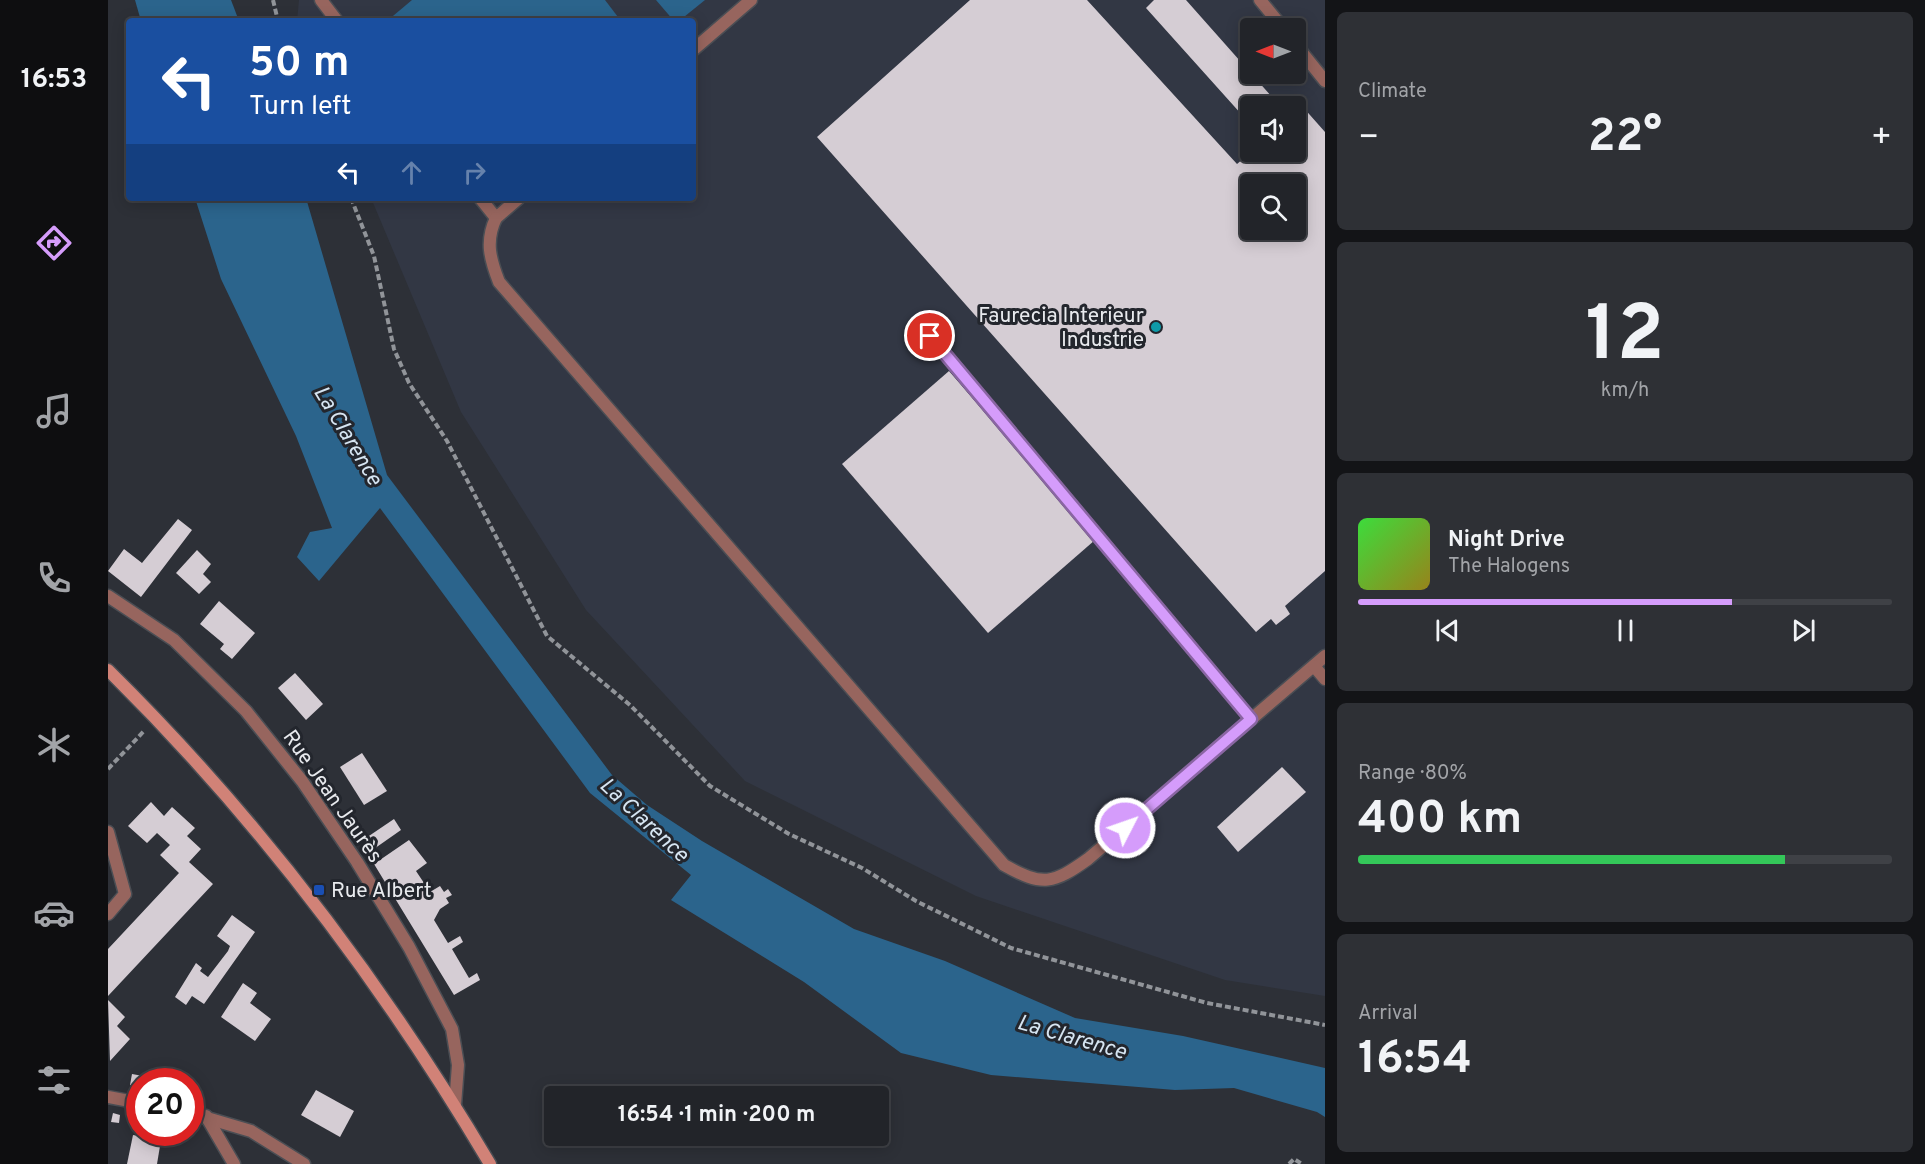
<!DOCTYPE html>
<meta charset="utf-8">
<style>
:root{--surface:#222429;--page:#2e3035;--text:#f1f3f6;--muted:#a2a4a8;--line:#3f4146;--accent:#d59cfb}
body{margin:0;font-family:Overpass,sans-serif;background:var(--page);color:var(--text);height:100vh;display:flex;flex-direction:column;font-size:22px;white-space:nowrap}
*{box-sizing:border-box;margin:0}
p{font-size:20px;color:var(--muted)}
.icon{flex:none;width:33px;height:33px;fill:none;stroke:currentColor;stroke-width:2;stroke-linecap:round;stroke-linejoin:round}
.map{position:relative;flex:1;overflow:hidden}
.panel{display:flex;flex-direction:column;gap:12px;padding:12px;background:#131417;width:600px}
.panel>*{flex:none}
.hud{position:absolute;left:18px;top:18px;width:570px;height:183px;border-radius:6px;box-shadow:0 3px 15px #0003,0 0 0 2px var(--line);background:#1a4fa0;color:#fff;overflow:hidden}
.needle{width:39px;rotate:270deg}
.tools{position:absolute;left:1132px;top:18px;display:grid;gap:12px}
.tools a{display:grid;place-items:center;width:66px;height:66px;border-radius:6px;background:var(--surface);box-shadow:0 3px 15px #0003,0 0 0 2px var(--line);font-size:30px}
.speed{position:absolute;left:18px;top:1068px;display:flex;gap:12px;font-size:30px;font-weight:700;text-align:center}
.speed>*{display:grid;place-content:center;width:78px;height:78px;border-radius:50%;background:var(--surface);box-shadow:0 3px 15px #0003,0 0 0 2px var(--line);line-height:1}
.speed .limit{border:9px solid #d22;background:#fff;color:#111}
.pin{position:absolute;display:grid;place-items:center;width:51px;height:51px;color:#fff;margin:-26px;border:3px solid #fff;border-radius:50%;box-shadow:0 2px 6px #0007}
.me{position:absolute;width:66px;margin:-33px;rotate:49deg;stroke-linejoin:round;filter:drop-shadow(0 0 4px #0008)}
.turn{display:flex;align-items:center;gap:21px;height:126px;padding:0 24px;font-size:27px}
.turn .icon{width:78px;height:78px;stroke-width:2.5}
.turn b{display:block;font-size:42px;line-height:51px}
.lanes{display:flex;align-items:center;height:57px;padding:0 24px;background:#0003;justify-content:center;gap:30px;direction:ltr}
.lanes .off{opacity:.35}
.big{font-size:45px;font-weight:700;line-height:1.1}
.panel .tile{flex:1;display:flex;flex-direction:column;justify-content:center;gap:9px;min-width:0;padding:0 21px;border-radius:9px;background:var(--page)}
.panel .dial{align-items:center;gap:0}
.dial b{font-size:78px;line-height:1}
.song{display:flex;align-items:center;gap:18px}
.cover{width:72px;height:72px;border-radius:9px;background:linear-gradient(135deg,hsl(120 70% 55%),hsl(50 70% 35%))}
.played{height:6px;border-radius:3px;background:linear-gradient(90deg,var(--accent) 70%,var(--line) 70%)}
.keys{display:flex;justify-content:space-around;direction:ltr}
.heat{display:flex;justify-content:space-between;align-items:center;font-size:33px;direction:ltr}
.charge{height:9px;border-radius:4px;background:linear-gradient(90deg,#34c759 80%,var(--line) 0)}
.trip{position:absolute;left:436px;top:1086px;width:345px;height:60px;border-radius:6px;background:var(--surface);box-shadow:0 3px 15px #0003,0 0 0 2px var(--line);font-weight:700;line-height:60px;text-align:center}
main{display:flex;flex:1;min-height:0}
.tabs{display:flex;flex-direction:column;width:108px;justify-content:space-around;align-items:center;background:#0e0e10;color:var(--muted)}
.tabs .icon{width:42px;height:42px}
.tabs .active{color:var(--accent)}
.tabs b{font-size:27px;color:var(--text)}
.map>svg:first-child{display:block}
</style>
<main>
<nav class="tabs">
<b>16:53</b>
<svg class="icon active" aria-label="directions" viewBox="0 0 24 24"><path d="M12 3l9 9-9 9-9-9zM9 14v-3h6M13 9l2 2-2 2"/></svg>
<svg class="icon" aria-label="music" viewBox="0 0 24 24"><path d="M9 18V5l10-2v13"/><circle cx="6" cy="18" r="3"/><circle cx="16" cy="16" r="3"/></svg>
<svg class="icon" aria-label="phone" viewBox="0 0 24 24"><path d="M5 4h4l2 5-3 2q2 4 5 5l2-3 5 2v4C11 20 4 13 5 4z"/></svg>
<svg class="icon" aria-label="climate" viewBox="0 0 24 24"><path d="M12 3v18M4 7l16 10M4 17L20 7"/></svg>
<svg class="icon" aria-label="car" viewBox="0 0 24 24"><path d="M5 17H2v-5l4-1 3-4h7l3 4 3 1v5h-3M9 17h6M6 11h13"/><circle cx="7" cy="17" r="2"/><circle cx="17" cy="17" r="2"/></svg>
<svg class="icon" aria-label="filters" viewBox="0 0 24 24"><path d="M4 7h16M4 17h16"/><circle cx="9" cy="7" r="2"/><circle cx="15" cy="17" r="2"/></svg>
</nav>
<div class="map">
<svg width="1217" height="1164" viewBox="0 0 1217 1164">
<rect width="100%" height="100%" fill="#2d3037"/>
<path fill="#323744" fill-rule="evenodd" d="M 191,0 L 1217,0 L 1217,996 L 1117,980 L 868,896 L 637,781 L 478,610 L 353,412 L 263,198 L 585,198 L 585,21 L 189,21 ZM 1143,28 L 1188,28 L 1188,74 L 1143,74 ZM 1143,106 L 1188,106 L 1188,152 L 1143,152 ZM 1143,184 L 1188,184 L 1188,230 L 1143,230 Z"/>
<g fill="#2b648c">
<path d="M 27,0 L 123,0 L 131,21 L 33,21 Z"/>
<path d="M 304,0 L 497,0 L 513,21 L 279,21 Z"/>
<path d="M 548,0 L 597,0 L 571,21 L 566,21 Z"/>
<path d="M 87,198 L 198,198 L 279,475 L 504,775 L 539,805 L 594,841 L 746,929 L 837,961 L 967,1018 L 1075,1036 L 1217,1068 L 1217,1117 L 1209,1112 L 1126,1088 L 1067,1090 L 883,1075 L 793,1053 L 696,982 L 563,900 L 583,875 L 482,793 L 272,508 L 211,581 L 189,557 L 202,532 L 224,528 L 188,436 L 113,279 Z"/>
</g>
<g fill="#d5cdd4" fill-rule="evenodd">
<path d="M 862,0 L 979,0 L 1129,164 L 1143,152 L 1188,152 L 1188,111 L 1194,106 L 1217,132 L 1217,571 L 1177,606 L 1182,614 L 1168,625 L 1163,619 L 1148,632 L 709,137 ZM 1143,184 L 1188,184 L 1188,230 L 1143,230 Z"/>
<path d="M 1046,0 L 1078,0 L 1172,106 L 1143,106 L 1143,125 L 1038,8 Z"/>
<path d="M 841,371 L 987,540 L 880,633 L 734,464 Z"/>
<path d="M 70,519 L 84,530 L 33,597 L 0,571 L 16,549 L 34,563 Z"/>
<path d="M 89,550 L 103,564 L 95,574 L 103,582 L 91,594 L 68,573 Z"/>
<path d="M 111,601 L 147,633 L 124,659 L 112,649 L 116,644 L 92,624 Z"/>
<path d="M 187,673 L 215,704 L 198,720 L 170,688 Z"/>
<path d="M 254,753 L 279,791 L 256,805 L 232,767 Z"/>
<path d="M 1174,767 L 1198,792 L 1130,852 L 1109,827 Z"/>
<path d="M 43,802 L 56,816 L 64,807 L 87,828 L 79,836 L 93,849 L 81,862 L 105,884 L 0,996 L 0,949 L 71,873 L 52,855 L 62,845 L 49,833 L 39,843 L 20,826 Z"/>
<path d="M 286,819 L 293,830 L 263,851 L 255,840 Z"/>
<path d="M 301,840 L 319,863 L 308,871 L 322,892 L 332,886 L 336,892 L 340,889 L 344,895 L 338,898 L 341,903 L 332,909 L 326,920 L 340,943 L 352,936 L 355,942 L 344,949 L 361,978 L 369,973 L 372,980 L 346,995 L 266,864 Z"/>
<path d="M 124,915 L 147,932 L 96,1004 L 84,996 L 78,1005 L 67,997 L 88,963 L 94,968 L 92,971 L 100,977 L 120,951 L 122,946 L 109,936 Z"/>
<path d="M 135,983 L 149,993 L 142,1003 L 163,1019 L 147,1041 L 113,1017 Z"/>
<path d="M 0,1000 L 17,1017 L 9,1026 L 22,1039 L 2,1061 Z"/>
<path d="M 24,1074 L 35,1076 L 32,1087 L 22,1085 Z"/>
<path d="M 208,1090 L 246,1111 L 232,1137 L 193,1115 Z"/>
<path d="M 5,1113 L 12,1115 L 11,1123 L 3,1122 Z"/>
<path d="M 25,1135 L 53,1140 L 49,1164 L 19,1164 Z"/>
</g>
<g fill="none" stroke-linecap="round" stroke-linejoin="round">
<g stroke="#4b4e54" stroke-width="15">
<g id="lane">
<path d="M 213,0 L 229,21"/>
<path d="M 1152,0 L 1175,28"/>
<path d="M 1188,45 L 1217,81"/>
<path d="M 585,50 L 643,0"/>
<path d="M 372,198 L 388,218 L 411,198"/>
<path d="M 388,218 C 377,241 382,259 391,282 L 896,865 C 935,887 945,884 980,859 L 1217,656"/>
<path d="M 822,336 L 1143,719"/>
<path d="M 1206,666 L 1217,679"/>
</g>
</g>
<g stroke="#4b4e54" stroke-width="15">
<g id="street">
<path d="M 0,596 L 66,640 L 138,711 L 194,781 L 249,862 L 301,947 L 344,1029 L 350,1065 L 347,1105"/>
<path d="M 0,832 L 17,894 L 0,914"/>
<path d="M 0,1097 L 32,1103"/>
<path d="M 82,1113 L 143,1131 L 196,1164"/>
<path d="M 98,1116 L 126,1164"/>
</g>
</g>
<g stroke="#4b4e54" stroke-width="15">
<path id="secondary" d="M 0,670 C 148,816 276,985 382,1164"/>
</g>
<g stroke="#919499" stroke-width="4" stroke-dasharray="6 3" stroke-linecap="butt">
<path d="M 165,0 L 170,21"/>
<path d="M 243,198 L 266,256 L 286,349 L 301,383 L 339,441 L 439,636 L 522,705 L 602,786 L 681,834 L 754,868 L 808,901 L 903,948 L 1099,1003 L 1217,1025"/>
<path d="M 0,769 L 36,731"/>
<path d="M 1181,1164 L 1186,1159 L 1194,1164"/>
</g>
<use href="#lane" stroke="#97655e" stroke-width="12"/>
<use href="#street" stroke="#97655e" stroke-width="12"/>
<use href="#secondary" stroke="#d18277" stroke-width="12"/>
</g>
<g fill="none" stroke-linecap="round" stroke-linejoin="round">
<g stroke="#8a65a3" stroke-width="15">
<path id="route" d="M 822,336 L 1143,719 L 1017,828"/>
</g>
<use href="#route" stroke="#d59cfb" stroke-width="10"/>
</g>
<circle fill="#0f9aa8" stroke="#23262d" stroke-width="2" cx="1048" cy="327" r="6"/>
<rect fill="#1a4fb4" stroke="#23262d" stroke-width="2" x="205" y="884" width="12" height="12" rx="3"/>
<g text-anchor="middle" stroke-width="6" stroke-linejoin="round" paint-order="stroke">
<g font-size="21" fill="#e8eaee" stroke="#23262d" text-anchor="end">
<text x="1036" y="322">Faurecia Interieur<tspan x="1036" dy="24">Industrie</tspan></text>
<text x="223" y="897" text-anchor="start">Rue Albert</text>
</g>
<g font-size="21" fill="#e8eaee" stroke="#23262d">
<text transform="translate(225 796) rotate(55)" y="7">Rue Jean Jaurès</text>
</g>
<g font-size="22" font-style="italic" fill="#d6e5f2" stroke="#23262d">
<text transform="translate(241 435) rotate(59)" y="8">La Clarence</text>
<text transform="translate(537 819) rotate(43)" y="8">La Clarence</text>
<text transform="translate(964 1036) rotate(16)" y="8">La Clarence</text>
</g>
</g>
</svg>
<div class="tools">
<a><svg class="needle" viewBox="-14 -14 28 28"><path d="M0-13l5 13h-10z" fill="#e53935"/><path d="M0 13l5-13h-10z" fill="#a2a4a8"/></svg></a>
<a><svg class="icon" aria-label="sound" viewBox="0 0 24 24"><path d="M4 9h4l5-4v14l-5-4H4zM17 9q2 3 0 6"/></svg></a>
<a><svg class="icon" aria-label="search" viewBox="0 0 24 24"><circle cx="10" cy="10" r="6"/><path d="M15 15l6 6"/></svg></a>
</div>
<div class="speed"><div class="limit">20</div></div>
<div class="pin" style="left:822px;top:336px;background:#d93025"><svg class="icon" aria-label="arrive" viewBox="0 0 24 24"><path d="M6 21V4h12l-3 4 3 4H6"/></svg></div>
<svg class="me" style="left:1017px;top:828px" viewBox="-20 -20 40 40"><circle r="17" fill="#d59cfb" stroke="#fff" stroke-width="3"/><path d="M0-11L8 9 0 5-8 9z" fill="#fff"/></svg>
<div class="trip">16:54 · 1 min · 200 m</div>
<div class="hud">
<div class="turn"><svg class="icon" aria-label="left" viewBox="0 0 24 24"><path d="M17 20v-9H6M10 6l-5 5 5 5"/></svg><div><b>50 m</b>Turn left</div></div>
<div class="lanes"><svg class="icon" aria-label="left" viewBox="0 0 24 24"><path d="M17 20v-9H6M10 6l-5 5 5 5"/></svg><svg class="icon off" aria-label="ahead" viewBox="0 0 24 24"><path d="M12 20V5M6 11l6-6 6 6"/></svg><svg class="icon off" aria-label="right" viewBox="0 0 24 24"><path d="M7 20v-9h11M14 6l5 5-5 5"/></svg></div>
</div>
</div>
<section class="panel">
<div class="tile"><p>Climate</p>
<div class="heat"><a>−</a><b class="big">22°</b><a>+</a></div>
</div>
<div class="tile dial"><b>12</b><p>km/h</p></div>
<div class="tile">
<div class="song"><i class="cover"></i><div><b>Night Drive</b><p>The Halogens</p></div></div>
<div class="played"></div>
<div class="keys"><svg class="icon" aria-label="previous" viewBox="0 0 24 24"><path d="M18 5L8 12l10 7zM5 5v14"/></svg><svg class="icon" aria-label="pause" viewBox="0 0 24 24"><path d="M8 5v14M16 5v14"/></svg><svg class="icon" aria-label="next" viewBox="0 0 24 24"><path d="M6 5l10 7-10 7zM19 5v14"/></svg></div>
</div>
<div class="tile"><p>Range · 80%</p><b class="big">400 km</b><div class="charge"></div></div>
<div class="tile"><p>Arrival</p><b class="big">16:54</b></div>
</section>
</main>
